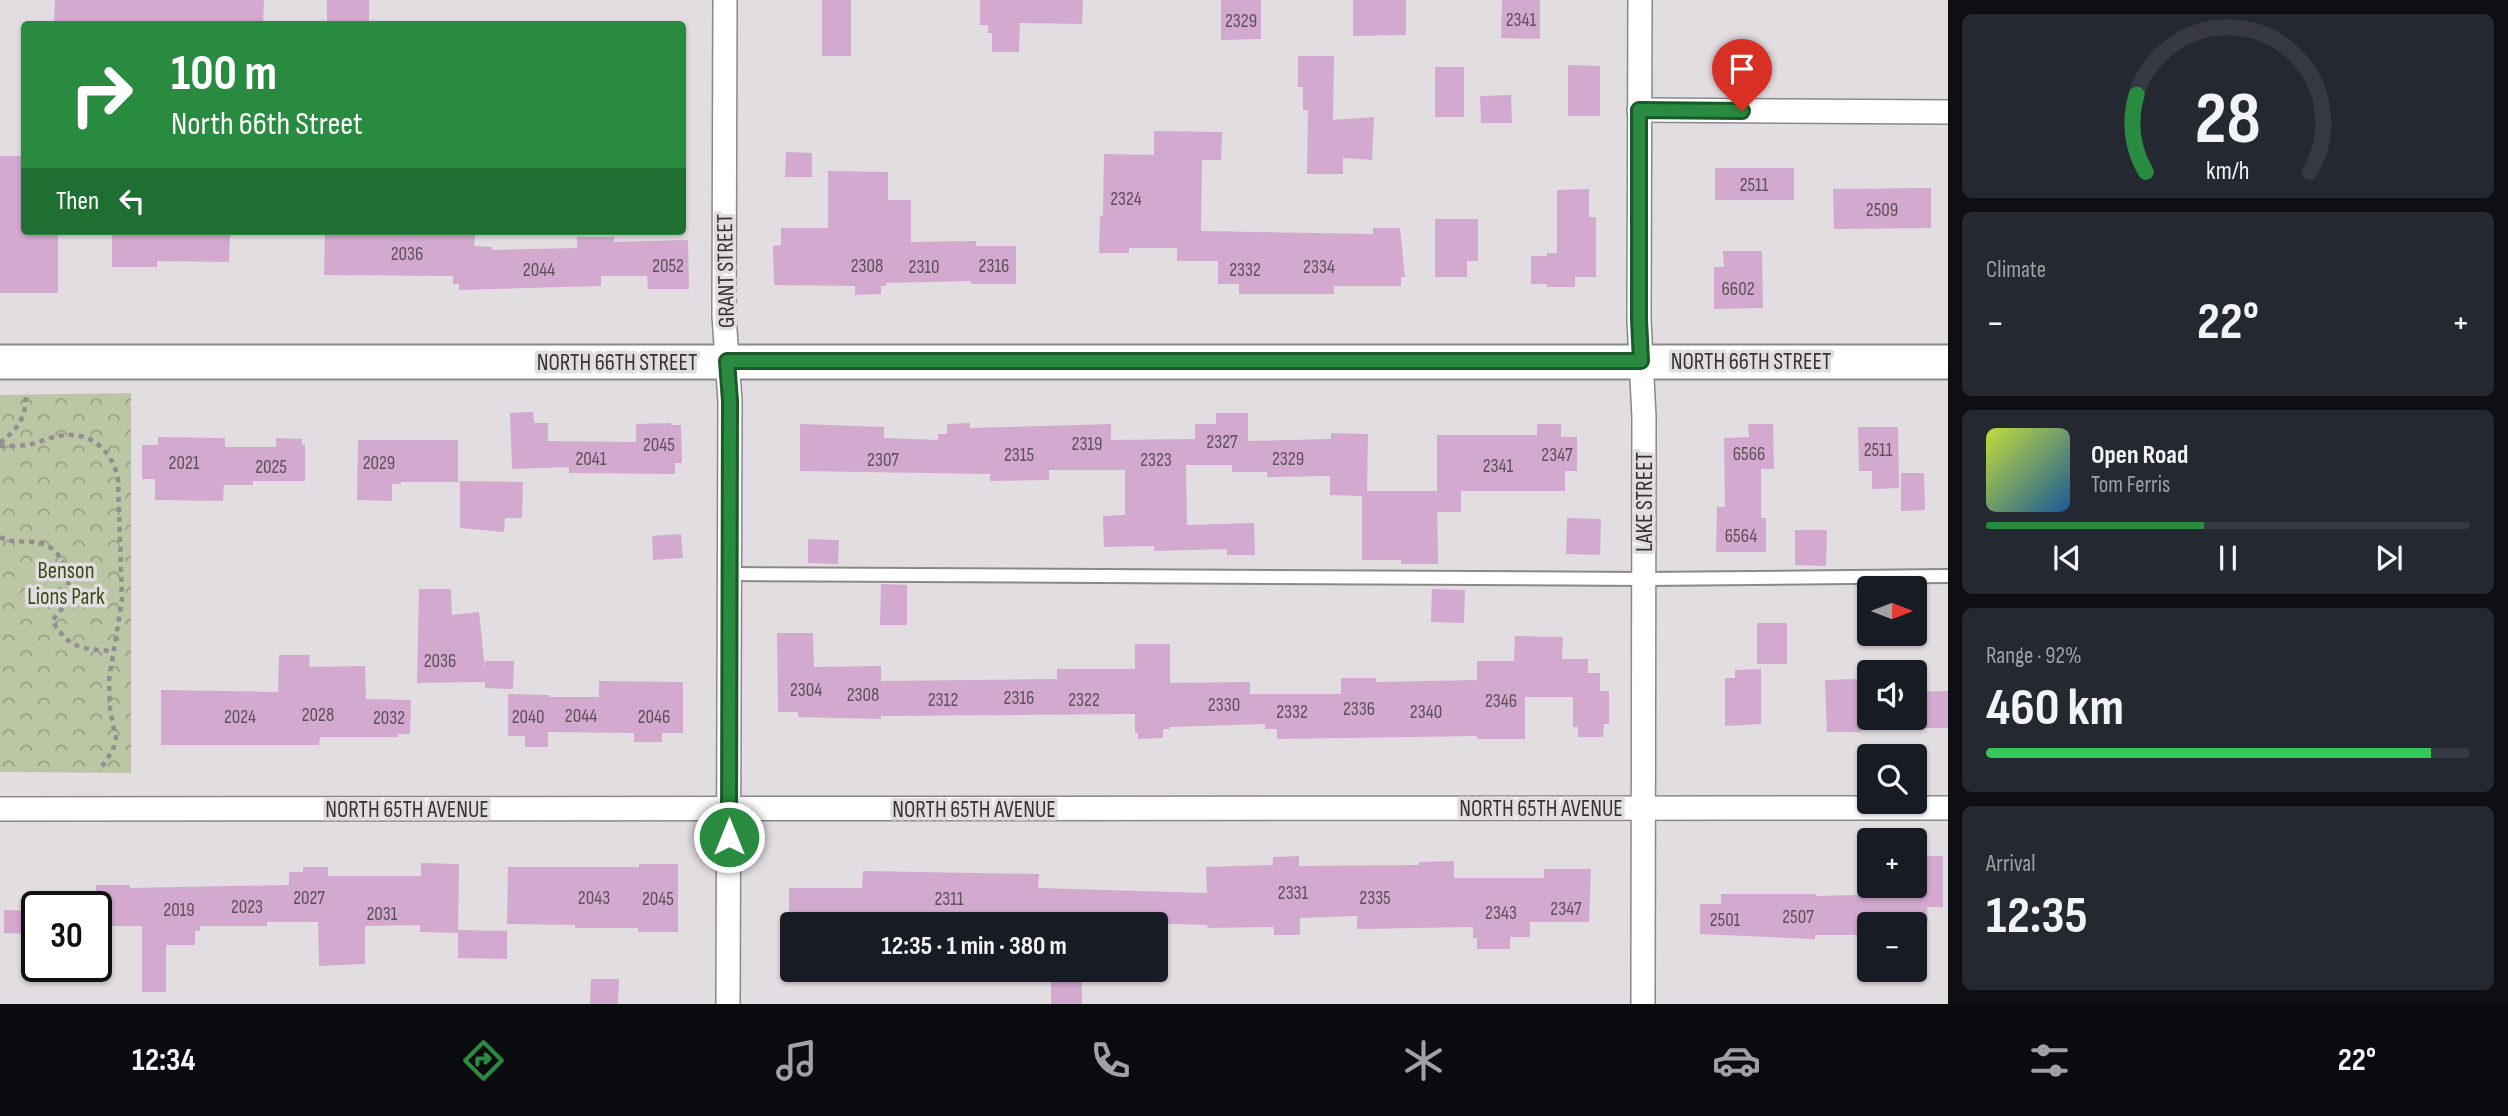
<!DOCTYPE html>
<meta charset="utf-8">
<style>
:root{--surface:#171b24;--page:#242831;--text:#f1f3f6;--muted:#9ea1a6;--line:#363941;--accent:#288b3f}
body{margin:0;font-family:"Sofia Sans Condensed",sans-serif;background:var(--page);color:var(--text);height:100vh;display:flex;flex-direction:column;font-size:26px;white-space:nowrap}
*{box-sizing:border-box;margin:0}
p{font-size:23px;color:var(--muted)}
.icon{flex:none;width:38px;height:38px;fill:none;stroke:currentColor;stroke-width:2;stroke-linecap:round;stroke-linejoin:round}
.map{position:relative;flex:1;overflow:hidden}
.details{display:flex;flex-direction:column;gap:14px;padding:14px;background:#0d0f14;width:560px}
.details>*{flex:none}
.banner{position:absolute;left:21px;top:21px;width:665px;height:214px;border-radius:7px;box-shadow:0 2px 5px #0004;background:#288b3f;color:#fff;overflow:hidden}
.needle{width:46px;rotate:90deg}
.tools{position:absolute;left:1857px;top:576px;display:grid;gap:14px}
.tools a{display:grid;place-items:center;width:70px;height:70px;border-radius:7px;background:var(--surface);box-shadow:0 2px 5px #0004;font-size:35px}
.speed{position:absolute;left:21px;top:891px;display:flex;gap:14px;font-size:35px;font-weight:700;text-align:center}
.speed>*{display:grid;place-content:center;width:91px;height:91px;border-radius:50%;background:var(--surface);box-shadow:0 2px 5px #0004;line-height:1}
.speed .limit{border:4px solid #111;border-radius:10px;background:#fff;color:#111}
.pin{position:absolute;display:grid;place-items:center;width:60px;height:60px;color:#fff;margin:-72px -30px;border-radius:50% 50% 50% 0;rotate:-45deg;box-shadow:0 0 7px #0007}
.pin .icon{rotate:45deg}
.me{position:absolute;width:77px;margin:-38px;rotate:0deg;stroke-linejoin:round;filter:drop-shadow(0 0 5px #0008)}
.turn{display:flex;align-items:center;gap:24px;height:147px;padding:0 35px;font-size:32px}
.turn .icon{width:91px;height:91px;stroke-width:2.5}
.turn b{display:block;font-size:49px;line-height:60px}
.then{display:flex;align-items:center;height:66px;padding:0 35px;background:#0003;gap:14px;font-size:26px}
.big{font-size:52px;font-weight:700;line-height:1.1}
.details .card{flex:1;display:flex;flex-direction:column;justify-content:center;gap:10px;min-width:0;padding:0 24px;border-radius:10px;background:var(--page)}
.details .dial{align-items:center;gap:0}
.dial svg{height:182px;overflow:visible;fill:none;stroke:var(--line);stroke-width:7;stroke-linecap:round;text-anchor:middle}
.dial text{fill:var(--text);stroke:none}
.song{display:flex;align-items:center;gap:21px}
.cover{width:84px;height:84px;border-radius:10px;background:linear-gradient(135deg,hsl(70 70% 55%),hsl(210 70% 35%))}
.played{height:7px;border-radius:4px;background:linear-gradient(90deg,var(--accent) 45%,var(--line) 45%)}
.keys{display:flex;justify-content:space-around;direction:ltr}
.heat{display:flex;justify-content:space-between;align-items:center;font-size:38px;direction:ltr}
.charge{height:10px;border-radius:5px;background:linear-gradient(90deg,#34c759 92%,var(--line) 0)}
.trip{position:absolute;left:780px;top:912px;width:388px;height:70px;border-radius:7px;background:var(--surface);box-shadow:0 2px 5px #0004;font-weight:700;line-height:70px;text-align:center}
.menu{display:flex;height:112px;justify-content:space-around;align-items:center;background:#090b0e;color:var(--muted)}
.menu .icon{width:49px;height:49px}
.menu .selected{color:var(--accent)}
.menu b{font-size:32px;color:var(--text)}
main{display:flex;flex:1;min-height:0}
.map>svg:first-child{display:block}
</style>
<main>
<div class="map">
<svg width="1948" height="1004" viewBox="0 0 1948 1004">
<defs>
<pattern id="park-crowns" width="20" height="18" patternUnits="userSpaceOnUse" patternTransform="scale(1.75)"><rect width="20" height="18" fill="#bac6a4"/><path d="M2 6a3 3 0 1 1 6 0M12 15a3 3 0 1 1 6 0" fill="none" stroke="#98a186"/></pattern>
</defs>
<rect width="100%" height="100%" fill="#e2dde1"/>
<path fill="url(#park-crowns)" d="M 131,393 L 131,773 L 0,772 L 0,395 Z"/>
<g fill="#d3a9cf">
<path d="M 55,0 L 264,0 L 263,24 L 54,24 Z"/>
<rect x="327" y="0" width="42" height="24"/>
<rect x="822" y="0" width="29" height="56"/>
<path d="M 980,0 L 1083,0 L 1082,24 L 1020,23 L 1019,52 L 992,52 L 992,33 L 988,33 L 988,25 L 980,25 Z"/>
<path d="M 1221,0 L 1261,0 L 1261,39 L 1221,40 Z"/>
<path d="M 1353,0 L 1406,0 L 1406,35 L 1353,36 Z"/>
<path d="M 1502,0 L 1540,0 L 1540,39 L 1501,38 Z"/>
<path d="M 1298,56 L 1334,56 L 1333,120 L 1374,117 L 1372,160 L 1343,158 L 1343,174 L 1307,174 L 1308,110 L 1303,110 L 1303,87 L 1298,87 Z"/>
<path d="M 1568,65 L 1600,66 L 1600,116 L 1568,116 Z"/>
<rect x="1435" y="67" width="29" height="50"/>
<path d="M 1511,95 L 1512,123 L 1481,123 L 1480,96 Z"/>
<path d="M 1154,131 L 1222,132 L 1221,160 L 1202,160 L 1201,231 L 1373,234 L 1373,228 L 1400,228 L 1405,277 L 1401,277 L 1401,286 L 1334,286 L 1334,294 L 1239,294 L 1239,284 L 1218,284 L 1218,261 L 1177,261 L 1177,248 L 1129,248 L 1129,253 L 1099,253 L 1100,216 L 1103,216 L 1104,154 L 1154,155 Z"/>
<path d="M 786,152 L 812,153 L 812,177 L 785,177 Z"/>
<path d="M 0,156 L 24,156 L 24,231 L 58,231 L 58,293 L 0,293 Z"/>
<rect x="1715" y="168" width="79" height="32"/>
<path d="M 828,171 L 888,172 L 888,200 L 911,200 L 911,242 L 976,241 L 976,246 L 1016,246 L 1016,284 L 971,284 L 971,281 L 886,283 L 886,286 L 881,286 L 881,294 L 855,295 L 855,286 L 774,285 L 773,246 L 781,245 L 781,228 L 828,228 Z"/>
<path d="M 1931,188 L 1931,228 L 1834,229 L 1833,189 Z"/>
<path d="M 1589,189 L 1589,217 L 1596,217 L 1596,277 L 1575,277 L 1575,287 L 1547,287 L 1547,284 L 1531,284 L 1531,256 L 1547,256 L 1547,253 L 1557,253 L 1557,190 Z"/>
<path d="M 1435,219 L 1478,219 L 1478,261 L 1467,261 L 1467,277 L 1435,277 Z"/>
<path d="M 112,231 L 230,231 L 229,262 L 157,261 L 157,267 L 112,267 Z"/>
<path d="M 325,231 L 429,231 L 429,235 L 475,235 L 474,246 L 492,247 L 492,250 L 577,248 L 577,237 L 614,237 L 614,242 L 688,240 L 689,289 L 648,289 L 647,276 L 601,276 L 601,286 L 459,290 L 459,284 L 453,284 L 453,276 L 324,275 Z"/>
<path d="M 1723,251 L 1762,251 L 1763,308 L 1714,309 L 1714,267 L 1724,267 Z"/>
<path d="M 533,412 L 534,423 L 548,423 L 548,441 L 636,442 L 636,424 L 671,423 L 671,425 L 681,425 L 682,463 L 675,463 L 675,474 L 569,473 L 569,467 L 512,469 L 510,413 Z"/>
<path d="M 1216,413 L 1248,413 L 1248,441 L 1331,439 L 1331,433 L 1368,434 L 1367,491 L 1437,491 L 1438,564 L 1401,564 L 1401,560 L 1362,560 L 1362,496 L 1330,495 L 1330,476 L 1267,477 L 1267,472 L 1232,472 L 1232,465 L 1186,465 L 1187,525 L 1254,523 L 1255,555 L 1227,555 L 1227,549 L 1154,551 L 1154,546 L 1104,547 L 1103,516 L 1125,515 L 1125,470 L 1049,470 L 1049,480 L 990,481 L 990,474 L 800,471 L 800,424 L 884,427 L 884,438 L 938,440 L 938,434 L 947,434 L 947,424 L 970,423 L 970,428 L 1111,424 L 1111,440 L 1195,439 L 1195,424 L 1216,424 Z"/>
<path d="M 1537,424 L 1561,424 L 1561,437 L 1577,437 L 1577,471 L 1565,471 L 1565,491 L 1461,491 L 1461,512 L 1437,512 L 1437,435 L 1537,435 Z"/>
<path d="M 1748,424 L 1773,424 L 1774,469 L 1761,469 L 1761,518 L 1766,518 L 1766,552 L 1716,552 L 1717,507 L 1725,507 L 1724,438 L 1749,437 Z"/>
<path d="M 1858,427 L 1898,427 L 1899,488 L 1872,489 L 1872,471 L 1859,471 Z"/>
<path d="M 158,437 L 225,438 L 225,447 L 276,447 L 276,438 L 302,439 L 302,445 L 305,445 L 305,481 L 253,481 L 253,485 L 224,485 L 223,501 L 155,500 L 155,479 L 142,479 L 142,445 L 158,445 Z"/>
<path d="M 358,440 L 458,440 L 458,482 L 401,482 L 401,484 L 392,484 L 392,501 L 357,500 Z"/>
<path d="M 1901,473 L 1924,473 L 1925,510 L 1901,511 Z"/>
<path d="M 460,481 L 523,482 L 522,518 L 505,518 L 504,532 L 460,528 Z"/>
<path d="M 1567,518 L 1601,519 L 1600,555 L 1566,554 Z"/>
<path d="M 1795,530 L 1827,530 L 1826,566 L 1795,565 Z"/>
<path d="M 681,534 L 683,558 L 653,560 L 652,536 Z"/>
<path d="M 808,539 L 839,540 L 838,564 L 808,563 Z"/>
<path d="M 881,584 L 907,585 L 907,625 L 880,625 Z"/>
<path d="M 419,589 L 451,589 L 452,615 L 479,612 L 485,669 L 485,661 L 514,661 L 513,689 L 485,688 L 485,682 L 417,683 Z"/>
<path d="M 1432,589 L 1465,590 L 1464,623 L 1431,622 Z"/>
<rect x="1757" y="623" width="30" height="41"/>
<path d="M 777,633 L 813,633 L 814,667 L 881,666 L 881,681 L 1057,679 L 1057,669 L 1135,669 L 1135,644 L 1170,644 L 1170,683 L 1250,682 L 1250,694 L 1341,694 L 1341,678 L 1376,678 L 1376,682 L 1477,680 L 1477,661 L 1514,661 L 1515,636 L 1563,637 L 1562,659 L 1588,659 L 1588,673 L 1600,673 L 1600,691 L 1609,691 L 1609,724 L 1604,724 L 1603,737 L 1578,737 L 1578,727 L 1573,727 L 1573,697 L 1525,697 L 1525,739 L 1477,739 L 1477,736 L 1277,739 L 1277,729 L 1265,729 L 1265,724 L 1170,727 L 1170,729 L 1163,729 L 1163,738 L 1138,739 L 1138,733 L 1135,733 L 1135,714 L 881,716 L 881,719 L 798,717 L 798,712 L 778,712 Z"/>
<path d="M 279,655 L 310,655 L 309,667 L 365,666 L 366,699 L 411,700 L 410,734 L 398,734 L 398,737 L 320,737 L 319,745 L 161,745 L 161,690 L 278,692 Z"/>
<path d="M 1761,669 L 1761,724 L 1725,726 L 1725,678 L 1735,678 L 1735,670 Z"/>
<path d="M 1860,679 L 1861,732 L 1827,732 L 1825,680 Z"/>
<path d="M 599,681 L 683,682 L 683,733 L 662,733 L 662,742 L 634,742 L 634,733 L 548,732 L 548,747 L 525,747 L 525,736 L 508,736 L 508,694 L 549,695 L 549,697 L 599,697 Z"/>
<path d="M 1948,691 L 1948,728 L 1914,728 L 1914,692 Z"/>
<path d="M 1299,856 L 1299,866 L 1419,865 L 1419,862 L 1454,861 L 1454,878 L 1544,878 L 1544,869 L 1591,869 L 1589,922 L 1530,922 L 1530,937 L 1510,937 L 1510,949 L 1477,949 L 1477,938 L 1473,938 L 1473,927 L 1357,929 L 1357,916 L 1300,918 L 1300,935 L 1274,935 L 1274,927 L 1208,928 L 1207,925 L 1109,922 L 1109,924 L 789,923 L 789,888 L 862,888 L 863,871 L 1039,874 L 1038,888 L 1207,893 L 1206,867 L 1273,865 L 1273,857 Z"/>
<path d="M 1914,856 L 1943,856 L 1943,907 L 1927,907 L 1928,922 L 1869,924 L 1869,935 L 1815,935 L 1815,939 L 1700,934 L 1700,904 L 1721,904 L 1721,894 L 1816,894 L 1816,896 L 1897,894 L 1897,890 L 1914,890 Z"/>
<path d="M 421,863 L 459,864 L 458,933 L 420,932 L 420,925 L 365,926 L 365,964 L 319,966 L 318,922 L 267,922 L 267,926 L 200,926 L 200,931 L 195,931 L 195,945 L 166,945 L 166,992 L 142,992 L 142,926 L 96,926 L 96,885 L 130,885 L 130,888 L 289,885 L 289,872 L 303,872 L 303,867 L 328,867 L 328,876 L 421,876 Z"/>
<path d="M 639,864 L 678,864 L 678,932 L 638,932 L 638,928 L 575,928 L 575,925 L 507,924 L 508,867 L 639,867 Z"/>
<path d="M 4,910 L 37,911 L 37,934 L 4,933 Z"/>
<path d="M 458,930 L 507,931 L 507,959 L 458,958 Z"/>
<path d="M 1051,972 L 1082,973 L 1082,1004 L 1051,1004 Z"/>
<path d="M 591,979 L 619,979 L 618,1004 L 590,1004 Z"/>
</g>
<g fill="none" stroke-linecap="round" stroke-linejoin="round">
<g stroke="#8c878b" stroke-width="16">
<path id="lane" d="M 729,574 L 1644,579 L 1948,576"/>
</g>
<g stroke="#8c878b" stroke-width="26">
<g id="street">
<path d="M 725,0 L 724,316 L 730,401 L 728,1004"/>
<path d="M 1640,0 L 1639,320 L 1644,417 L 1643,1004"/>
<path d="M 1639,110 L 1948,112"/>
<path d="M 0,809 L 1948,808"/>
</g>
</g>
<g stroke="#8c878b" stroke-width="37">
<path id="secondary" d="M 0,362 L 1948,362"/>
</g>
<g stroke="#928e91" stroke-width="4.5" stroke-dasharray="5 5" stroke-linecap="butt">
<path d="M 0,443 C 20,427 26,417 26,392"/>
<path d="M 0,446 C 9,446 19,446 27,445 C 38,443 48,438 59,436 C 90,430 112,450 118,479 L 122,600 L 109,680 L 110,709 L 116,738 L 113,750 L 99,771"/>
<path d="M 0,537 C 11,543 21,541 33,542 C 63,544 70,575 69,600 L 52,621 C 70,649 81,649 113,651"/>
</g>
<use href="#lane" stroke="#fff" stroke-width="12"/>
<use href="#street" stroke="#fff" stroke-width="23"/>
<use href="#secondary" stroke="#fff" stroke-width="33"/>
</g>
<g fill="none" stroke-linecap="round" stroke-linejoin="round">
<g stroke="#1a5a29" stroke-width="18">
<path id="route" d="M 729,837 L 730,401 L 727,361 L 1641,361 L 1639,320 L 1639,110 L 1742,111"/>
</g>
<use href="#route" stroke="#288b3f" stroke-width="12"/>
</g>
<g text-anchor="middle" stroke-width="7" stroke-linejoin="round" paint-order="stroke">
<g font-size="19" fill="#5c505b">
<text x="1521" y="26">2341</text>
<text x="1241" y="27">2329</text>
<text x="1754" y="191">2511</text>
<text x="1126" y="205">2324</text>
<text x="1882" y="216">2509</text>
<text x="407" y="260">2036</text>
<text x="668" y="272">2052</text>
<text x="867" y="272">2308</text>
<text x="994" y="272">2316</text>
<text x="924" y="273">2310</text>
<text x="1319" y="273">2334</text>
<text x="539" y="276">2044</text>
<text x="1245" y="276">2332</text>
<text x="1738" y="295">6602</text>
<text x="1222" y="448">2327</text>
<text x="1087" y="450">2319</text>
<text x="659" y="451">2045</text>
<text x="1878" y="456">2511</text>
<text x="1749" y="460">6566</text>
<text x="1019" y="461">2315</text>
<text x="1557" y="461">2347</text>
<text x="591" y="465">2041</text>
<text x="1288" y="465">2329</text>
<text x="883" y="466">2307</text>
<text x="1156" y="466">2323</text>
<text x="184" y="469">2021</text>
<text x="379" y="469">2029</text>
<text x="1498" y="472">2341</text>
<text x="271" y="473">2025</text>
<text x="1741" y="542">6564</text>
<text x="440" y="667">2036</text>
<text x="806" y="696">2304</text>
<text x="863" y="701">2308</text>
<text x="1019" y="704">2316</text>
<text x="943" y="706">2312</text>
<text x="1084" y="706">2322</text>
<text x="1501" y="707">2346</text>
<text x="1224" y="711">2330</text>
<text x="1359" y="715">2336</text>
<text x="1292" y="718">2332</text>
<text x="1426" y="718">2340</text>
<text x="318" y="721">2028</text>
<text x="581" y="722">2044</text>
<text x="240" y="723">2024</text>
<text x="528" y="723">2040</text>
<text x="654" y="723">2046</text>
<text x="389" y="724">2032</text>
<text x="1293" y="899">2331</text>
<text x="309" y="904">2027</text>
<text x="594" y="904">2043</text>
<text x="1375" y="904">2335</text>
<text x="658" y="905">2045</text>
<text x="949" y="905">2311</text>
<text x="247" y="913">2023</text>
<text x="1566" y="915">2347</text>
<text x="179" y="916">2019</text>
<text x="1501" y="919">2343</text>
<text x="382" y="920">2031</text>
<text x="1798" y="923">2507</text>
<text x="1725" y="926">2501</text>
</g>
<g font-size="23" fill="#353334" stroke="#e2dde1">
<text transform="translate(725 271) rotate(-91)" y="8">GRANT STREET</text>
<text x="1751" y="369">NORTH 66TH STREET</text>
<text x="617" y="370">NORTH 66TH STREET</text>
<text transform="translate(1644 502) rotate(-90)" y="8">LAKE STREET</text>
<text x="1541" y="816">NORTH 65TH AVENUE</text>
<text x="407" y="817">NORTH 65TH AVENUE</text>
<text x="974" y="817">NORTH 65TH AVENUE</text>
</g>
<g font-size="23" fill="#3d4c15" stroke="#e2dde1">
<text x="66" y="578">Benson<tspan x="66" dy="26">Lions Park</tspan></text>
</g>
</g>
</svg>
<div class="tools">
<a><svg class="needle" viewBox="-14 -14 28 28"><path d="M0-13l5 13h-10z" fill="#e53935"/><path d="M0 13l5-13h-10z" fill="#9ea1a6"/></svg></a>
<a><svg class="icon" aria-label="sound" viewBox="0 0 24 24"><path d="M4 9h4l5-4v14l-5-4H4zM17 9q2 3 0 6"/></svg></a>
<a><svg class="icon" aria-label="search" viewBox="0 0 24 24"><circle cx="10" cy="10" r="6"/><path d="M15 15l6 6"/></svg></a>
<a>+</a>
<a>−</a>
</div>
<div class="speed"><div class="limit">30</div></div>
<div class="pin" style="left:1742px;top:111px;background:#d93025"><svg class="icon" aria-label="arrive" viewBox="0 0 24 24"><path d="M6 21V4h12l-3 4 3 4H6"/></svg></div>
<svg class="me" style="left:729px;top:837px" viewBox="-20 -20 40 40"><circle r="17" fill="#288b3f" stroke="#fff" stroke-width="3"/><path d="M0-11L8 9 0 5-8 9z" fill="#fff"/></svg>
<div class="trip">12:35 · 1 min · 380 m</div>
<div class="banner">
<div class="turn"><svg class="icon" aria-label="right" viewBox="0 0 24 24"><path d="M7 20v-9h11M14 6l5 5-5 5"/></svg><div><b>100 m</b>North 66th Street</div></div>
<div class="then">Then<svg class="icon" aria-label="left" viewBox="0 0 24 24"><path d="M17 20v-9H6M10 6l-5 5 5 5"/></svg></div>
</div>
</div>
<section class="details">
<div class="card dial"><svg viewBox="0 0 100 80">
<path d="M14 69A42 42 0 1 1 86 69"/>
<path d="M14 69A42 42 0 0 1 10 35" stroke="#288b3f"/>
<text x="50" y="56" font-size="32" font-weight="700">28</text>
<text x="50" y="72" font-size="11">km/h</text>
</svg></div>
<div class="card"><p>Climate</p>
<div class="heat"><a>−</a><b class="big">22°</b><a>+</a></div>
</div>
<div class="card">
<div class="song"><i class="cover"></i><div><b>Open Road</b><p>Tom Ferris</p></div></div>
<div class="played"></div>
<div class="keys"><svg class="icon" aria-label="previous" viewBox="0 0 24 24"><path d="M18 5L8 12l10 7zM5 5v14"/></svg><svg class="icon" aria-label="pause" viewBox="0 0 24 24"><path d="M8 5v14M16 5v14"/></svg><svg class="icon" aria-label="next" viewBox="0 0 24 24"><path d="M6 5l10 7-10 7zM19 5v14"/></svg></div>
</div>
<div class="card"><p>Range · 92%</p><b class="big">460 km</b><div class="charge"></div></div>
<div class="card"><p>Arrival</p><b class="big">12:35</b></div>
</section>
</main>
<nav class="menu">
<b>12:34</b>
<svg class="icon selected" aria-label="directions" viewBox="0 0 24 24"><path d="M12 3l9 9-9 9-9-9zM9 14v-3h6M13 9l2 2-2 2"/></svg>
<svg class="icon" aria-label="music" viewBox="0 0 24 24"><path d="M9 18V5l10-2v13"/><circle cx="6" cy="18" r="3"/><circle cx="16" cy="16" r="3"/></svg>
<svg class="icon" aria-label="phone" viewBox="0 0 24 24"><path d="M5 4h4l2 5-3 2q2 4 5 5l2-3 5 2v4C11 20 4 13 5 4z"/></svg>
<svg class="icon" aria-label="climate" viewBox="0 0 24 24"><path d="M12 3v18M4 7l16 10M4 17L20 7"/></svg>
<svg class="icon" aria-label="car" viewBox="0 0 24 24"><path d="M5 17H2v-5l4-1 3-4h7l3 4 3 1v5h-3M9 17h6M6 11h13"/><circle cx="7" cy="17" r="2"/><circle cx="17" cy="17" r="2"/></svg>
<svg class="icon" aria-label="filters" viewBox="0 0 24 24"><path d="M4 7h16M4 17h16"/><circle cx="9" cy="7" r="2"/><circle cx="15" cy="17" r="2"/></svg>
<b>22°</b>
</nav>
